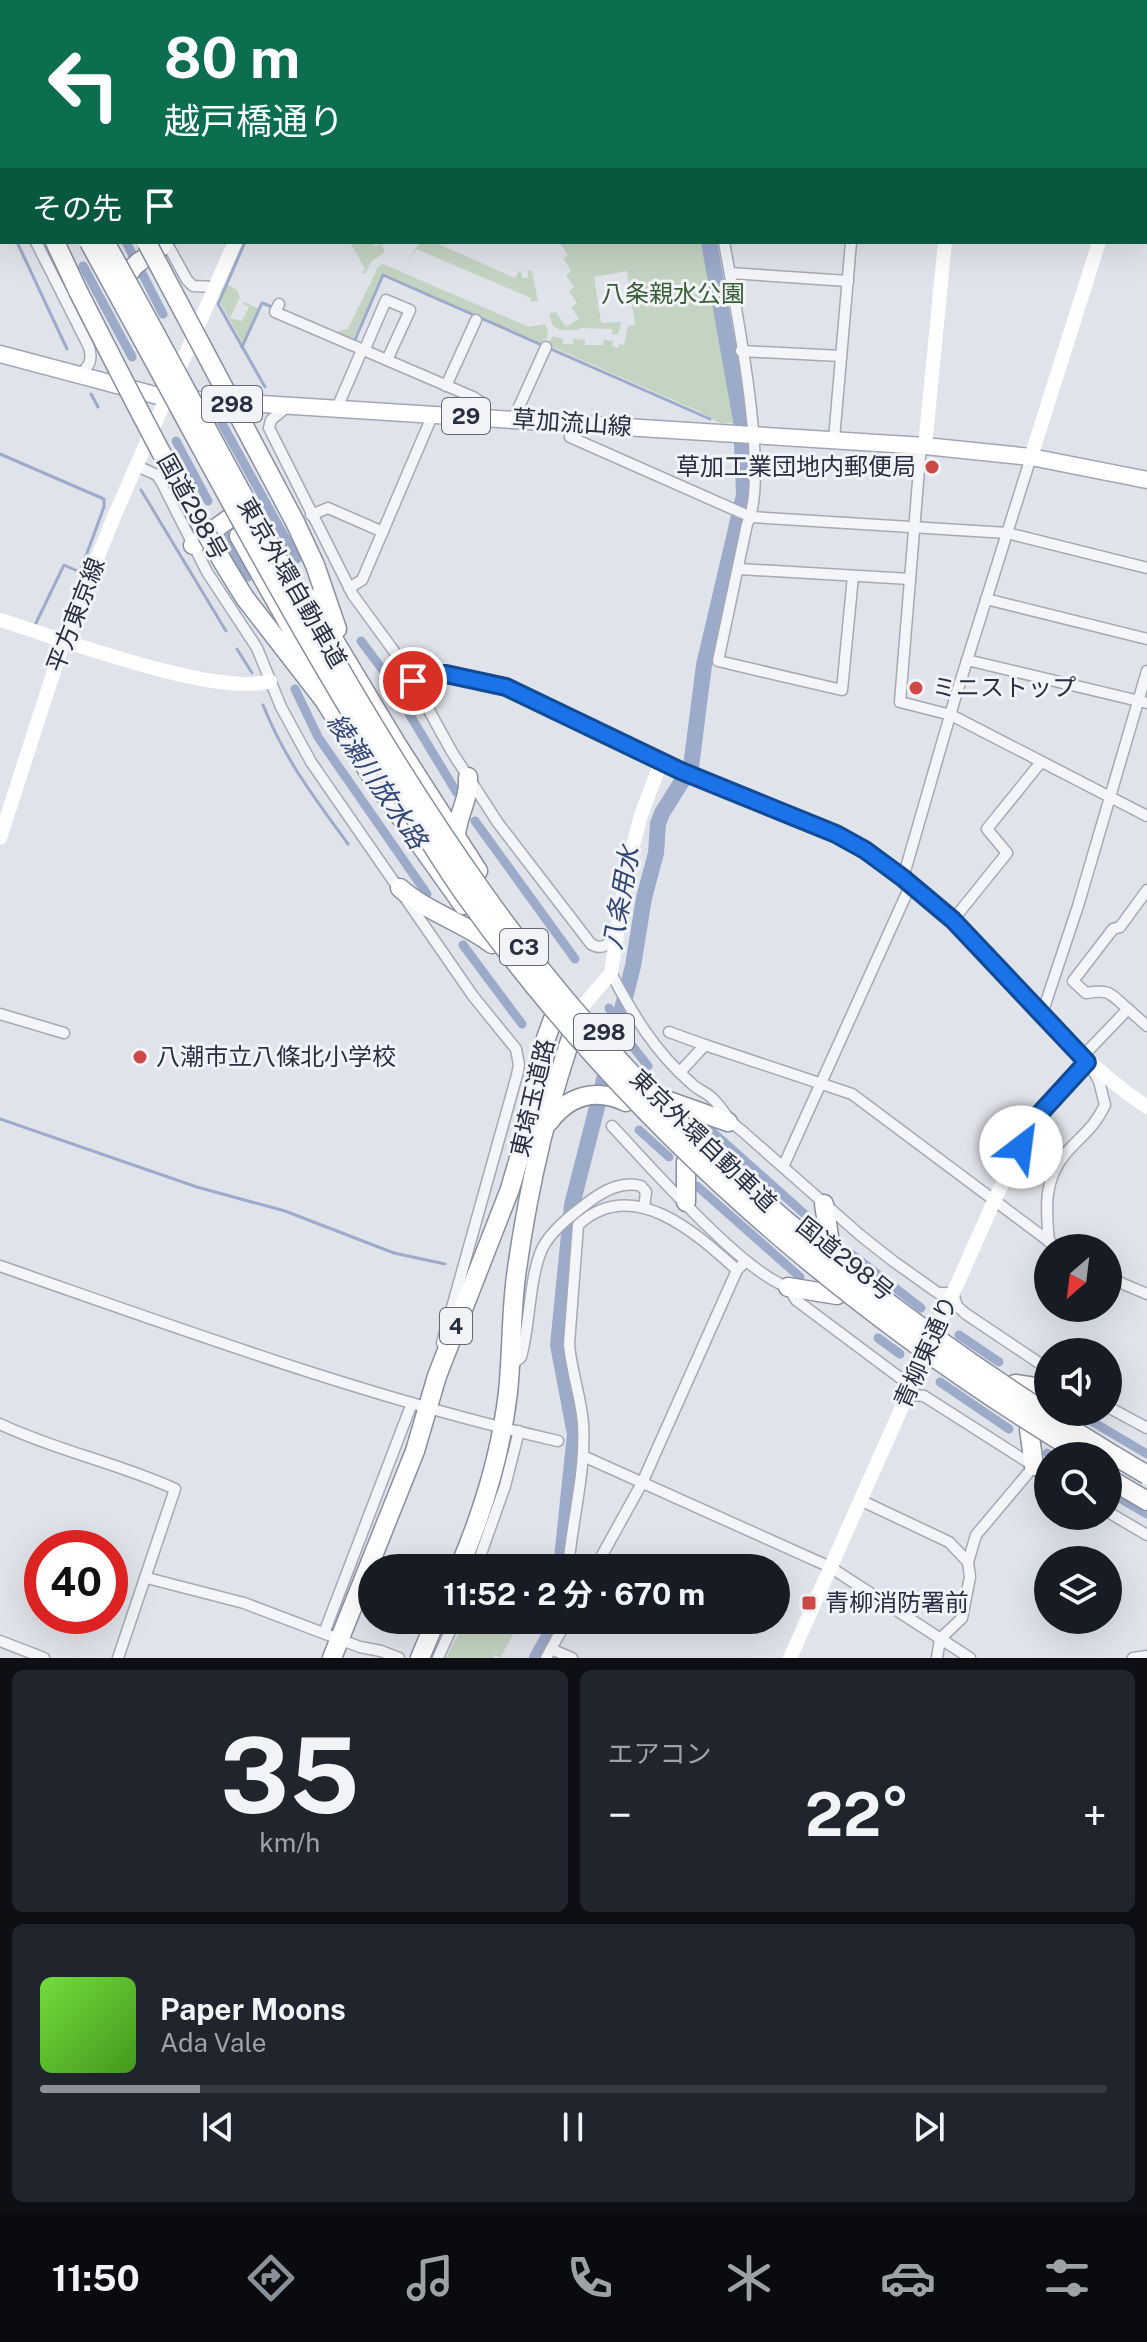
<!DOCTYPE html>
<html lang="ja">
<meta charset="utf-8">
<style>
:root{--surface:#171b24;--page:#20242c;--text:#f1f3f6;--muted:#9ea1a6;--line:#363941;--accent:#8c9099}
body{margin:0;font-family:"Public Sans","Noto Sans JP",sans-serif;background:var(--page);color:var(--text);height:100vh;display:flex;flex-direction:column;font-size:30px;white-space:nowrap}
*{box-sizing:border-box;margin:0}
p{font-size:26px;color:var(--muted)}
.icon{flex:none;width:44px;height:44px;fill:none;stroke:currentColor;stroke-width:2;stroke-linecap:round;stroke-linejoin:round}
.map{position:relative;height:1658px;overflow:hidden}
.sheet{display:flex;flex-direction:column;gap:12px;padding:12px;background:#0d0f14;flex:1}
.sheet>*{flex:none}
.top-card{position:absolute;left:0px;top:0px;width:1148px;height:244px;box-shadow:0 8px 32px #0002;background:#0b6e4f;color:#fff;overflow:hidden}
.needle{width:52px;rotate:208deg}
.buttons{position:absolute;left:1034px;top:1234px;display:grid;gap:16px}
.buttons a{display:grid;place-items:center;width:88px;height:88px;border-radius:50%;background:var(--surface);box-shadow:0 8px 32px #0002;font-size:40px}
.speed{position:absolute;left:24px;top:1530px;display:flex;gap:16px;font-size:40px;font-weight:700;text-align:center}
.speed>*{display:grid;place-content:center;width:104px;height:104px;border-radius:50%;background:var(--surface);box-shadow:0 8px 32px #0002;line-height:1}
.speed .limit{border:12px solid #d22;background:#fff;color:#111}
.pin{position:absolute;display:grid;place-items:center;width:68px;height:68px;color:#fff;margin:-34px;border:4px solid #fff;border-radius:50%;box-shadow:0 2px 8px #0007}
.me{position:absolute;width:88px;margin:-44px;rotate:30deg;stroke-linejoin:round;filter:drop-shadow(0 0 6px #0008)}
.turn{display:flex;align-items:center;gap:28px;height:168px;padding:0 32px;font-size:36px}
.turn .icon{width:104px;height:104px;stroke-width:2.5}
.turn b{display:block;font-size:56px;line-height:68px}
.then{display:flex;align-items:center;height:76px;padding:0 32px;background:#0003;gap:16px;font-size:30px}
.big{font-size:60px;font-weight:700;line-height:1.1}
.sheet .widget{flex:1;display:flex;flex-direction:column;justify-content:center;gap:12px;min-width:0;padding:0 28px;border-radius:12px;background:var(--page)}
.sheet .dial{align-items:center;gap:0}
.dial b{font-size:104px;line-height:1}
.song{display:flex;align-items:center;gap:24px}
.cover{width:96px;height:96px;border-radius:12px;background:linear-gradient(135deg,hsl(100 70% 55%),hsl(100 70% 35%))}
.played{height:8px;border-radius:4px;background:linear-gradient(90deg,var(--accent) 15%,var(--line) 15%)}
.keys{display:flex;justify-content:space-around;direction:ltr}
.heat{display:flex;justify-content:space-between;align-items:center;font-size:44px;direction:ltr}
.sheet .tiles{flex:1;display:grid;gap:12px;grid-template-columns:1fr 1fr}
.widget:last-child{grid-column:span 2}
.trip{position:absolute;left:358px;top:1554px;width:432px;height:80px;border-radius:40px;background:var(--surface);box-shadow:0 8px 32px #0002;font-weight:700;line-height:80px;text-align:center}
.tabs{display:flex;height:128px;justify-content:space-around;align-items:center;background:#090b0e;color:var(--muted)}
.tabs .icon{width:56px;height:56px}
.tabs .selected{color:var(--accent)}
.tabs b{font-size:36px;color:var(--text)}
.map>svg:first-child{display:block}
</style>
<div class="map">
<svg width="1147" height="1658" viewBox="0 0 1147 1658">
<rect width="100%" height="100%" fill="#e1e3ea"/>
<g fill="#c4d4c2">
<path d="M 350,242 L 372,242 L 375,247 L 381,244 L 385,252 L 371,262 L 365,274 L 362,272 L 365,269 Z"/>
<path d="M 421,242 L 434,242 L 515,278 L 519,271 L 521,271 L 522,278 L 528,278 L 528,270 L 532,271 L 538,301 L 530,302 L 531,298 L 416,249 L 408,264 L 414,250 Z"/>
<path d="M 706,242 L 739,423 L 720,423 L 698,411 L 548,345 L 553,336 L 563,339 L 563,344 L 573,344 L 573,339 L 585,340 L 585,345 L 603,345 L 604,340 L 613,341 L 612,346 L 617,348 L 620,344 L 624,345 L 628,326 L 635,325 L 627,271 L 594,277 L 601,323 L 621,322 L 618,335 L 612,334 L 612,329 L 580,328 L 579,330 L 560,330 L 553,326 L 549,314 L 556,312 L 566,327 L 579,319 L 571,307 L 577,303 L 569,291 L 574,287 L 566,275 L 571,271 L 563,258 L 568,255 L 560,243 Z"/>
<path d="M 383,264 L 529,327 L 545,324 L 548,331 L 547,338 L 541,343 L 383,274 L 353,339 L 335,332 L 348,329 L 378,267 Z"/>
<path d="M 227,284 L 237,290 L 240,297 L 230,318 L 242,321 L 249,307 L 243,304 L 244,302 L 259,309 L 243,344 L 220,302 Z"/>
<path d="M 466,1620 L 521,1620 L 500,1658 L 495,1655 L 493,1658 L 446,1658 Z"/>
</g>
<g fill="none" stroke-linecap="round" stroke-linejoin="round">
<g stroke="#9cabca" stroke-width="3">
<path d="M 348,2 L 349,0"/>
<path d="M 0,204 L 2,208"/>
<path d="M 17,242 L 67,349"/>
<path d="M 245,242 L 218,304 L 265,387"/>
<path d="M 352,341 L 354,342 L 383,275 L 710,419"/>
<path d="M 242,347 L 262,303 L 275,308"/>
<path d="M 91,394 L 98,407"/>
<path d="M 0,454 L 104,499 L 104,507 L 80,572 L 64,565 L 36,623"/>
<path d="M 141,490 L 226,631"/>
<path d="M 237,649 L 252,673"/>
<path d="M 263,705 C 285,760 314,797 348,844"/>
<path d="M 0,1119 L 197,1187 L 285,1211 L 394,1253 L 445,1264"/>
</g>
<g stroke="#9cabca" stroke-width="9">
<path d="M 91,0 L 91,2"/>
<path d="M 70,2 L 70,0"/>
<path d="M 126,242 L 163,314"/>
<path d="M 83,266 L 132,357"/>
<path d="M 221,422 L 297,559"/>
<path d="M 176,441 L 208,501"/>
<path d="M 225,535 L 248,577"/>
<path d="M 361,641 L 382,669 L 457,793"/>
<path d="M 295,689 L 318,737 L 427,894"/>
<path d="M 475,821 L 575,959"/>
<path d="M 463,945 L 522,1024"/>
<path d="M 609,1008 L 626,1038 L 648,1066"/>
<path d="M 708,1128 L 818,1226"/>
<path d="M 639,1130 L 669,1157"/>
<path d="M 697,1186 L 800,1277"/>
<path d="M 849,1252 L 921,1308"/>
<path d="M 959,1335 L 999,1362"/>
<path d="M 878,1338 L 900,1354"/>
<path d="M 940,1382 L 1009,1429"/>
<path d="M 1076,1412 L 1147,1454"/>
<path d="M 1047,1453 L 1052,1456"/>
<path d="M 1108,1491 L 1147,1514"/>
</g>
<g stroke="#9cabca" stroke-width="16">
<path d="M 665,0 L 665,2"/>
<path d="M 561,1568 L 575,1434 L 558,1345 L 572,1205 L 633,966 L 644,898 L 656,853 L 658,824 L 662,813 L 691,767 L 704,665 L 744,495 L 741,420 L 709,242"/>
<path d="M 537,1658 L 558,1620"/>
</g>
<g stroke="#a6a9b4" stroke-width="13">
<g id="street">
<path d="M 113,0 L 113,2"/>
<path d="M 139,0 L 144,2"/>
<path d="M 680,0 L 681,2"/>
<path d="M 48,2 L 48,0"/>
<path d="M 0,9 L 2,11"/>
<path d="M 0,162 L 2,166"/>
<path d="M 1146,164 L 1147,165"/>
<path d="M 36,242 L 89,347 C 93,361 89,366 79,376"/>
<path d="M 166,242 L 187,280 L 193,286 L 216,287"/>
<path d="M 724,242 C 734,299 771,477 747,524 L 718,661 L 842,690 L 853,576"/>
<path d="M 730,273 L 848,281"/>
<path d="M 279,304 L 275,312 L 473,397 L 482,403 L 484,418"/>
<path d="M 364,351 L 386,300 L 410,310 L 387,360"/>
<path d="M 741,351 L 841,356"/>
<path d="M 446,386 L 476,320"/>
<path d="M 288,406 L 271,420 L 269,428 L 353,595 L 404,665 L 452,752 L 498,823 L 591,944 C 602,951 609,944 617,935"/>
<path d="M 337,408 L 362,350"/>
<path d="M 513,420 L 546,347"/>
<path d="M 570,423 L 570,437 L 751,517 L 1007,533 L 1147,568"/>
<path d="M 834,439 L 851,242"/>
<path d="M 921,445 L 900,702 L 951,715 L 1147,816"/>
<path d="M 137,466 L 157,475 L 162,483 L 207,572 L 257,648 L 281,707 L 311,762 L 473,996 L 516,1049 L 519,1065 L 517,1075 L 442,1343"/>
<path d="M 311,515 L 328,508 L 383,532"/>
<path d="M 739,569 L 910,579"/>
<path d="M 349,588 L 362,580 L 433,414"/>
<path d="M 986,599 L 1147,639"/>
<path d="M 967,660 L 1147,703"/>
<path d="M 903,878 L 953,705 L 1031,457"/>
<path d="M 953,920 L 1007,853 L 987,829 L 1041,762"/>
<path d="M 611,973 C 633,1015 655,1052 692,1084 C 698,1090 706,1092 712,1098 C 724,1109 727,1121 741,1130 L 860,1235 L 893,1261 L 938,1293 L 953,1293 L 957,1306 L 966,1314 L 1048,1369"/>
<path d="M 1128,1009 L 1147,1026"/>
<path d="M 1040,1013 L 1044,1008 L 1078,906 L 1147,671"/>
<path d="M 0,1014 L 64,1033"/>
<path d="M 669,1032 L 705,1045"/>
<path d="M 1082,1057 L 1128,1009 C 1109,993 1111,989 1086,993 L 1073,981 L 1113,929 L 1120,927 L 1147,890"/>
<path d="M 680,1072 L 705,1045 L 852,1094 L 1058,1248"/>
<path d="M 612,1126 C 648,1164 743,1273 788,1287 L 796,1300 L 903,1380 L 906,1385 L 906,1398 L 913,1395 L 924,1396 L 1048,1475"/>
<path d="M 783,1167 L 911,884"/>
<path d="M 1049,1242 C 1046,1209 1043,1180 1066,1153 C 1082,1135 1094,1128 1105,1105 L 1099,1081 L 1091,1067"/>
<path d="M 0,1266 C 184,1330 368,1398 558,1441"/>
<path d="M 1108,1274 L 1121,1283 L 1147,1294"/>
<path d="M 510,1367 L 521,1357 C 530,1325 529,1278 542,1249 C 551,1230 574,1213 590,1201 C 605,1190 622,1181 641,1186 L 646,1192 L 644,1208"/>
<path d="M 1108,1407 L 1147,1428"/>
<path d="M 0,1424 C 57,1451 118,1463 175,1489 L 118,1658"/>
<path d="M 583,1456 L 830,1567 L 970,1658"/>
<path d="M 860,1500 L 949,1542 L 968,1562"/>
<path d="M 1108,1512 L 1147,1535"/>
<path d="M 476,1568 L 505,1486 L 519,1431"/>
<path d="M 568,1568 C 572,1520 586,1472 583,1424 C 581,1396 571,1371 569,1344 L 578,1225 C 632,1175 695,1232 737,1270"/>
<path d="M 595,1568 L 642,1483 L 737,1270 L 742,1265"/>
<path d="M 147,1578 L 244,1603 L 360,1647 L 381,1651 L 399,1658"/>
<path d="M 324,1633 L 412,1403"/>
<path d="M 0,1641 L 44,1658"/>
<path d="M 551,1649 L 572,1658"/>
<path d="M 438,1658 L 455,1620"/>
<path d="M 546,1658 L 567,1620"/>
<path d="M 937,1658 L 940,1639 L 962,1618 L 970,1577 L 968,1562 L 976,1535 L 1034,1466"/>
<path d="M 1133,1658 L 1147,1656"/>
</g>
</g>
<g stroke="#a1a6b6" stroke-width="19">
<path id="primary" d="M 0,354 L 166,398 L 925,446 L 1031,457 L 1147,480"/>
</g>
<g stroke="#898ea0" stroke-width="21">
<g id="highway">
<path d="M 0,41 L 2,43"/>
<path d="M 0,65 L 2,69"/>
<path d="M 0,91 L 2,94"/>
<path d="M 0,125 L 2,129"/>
<path d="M 55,242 L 78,291"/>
<path d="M 130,272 C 138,257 157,256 164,242"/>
<path d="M 239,536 L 319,678"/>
<path d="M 193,545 L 230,518"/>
<path d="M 315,565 L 337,629"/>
<path d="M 308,597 L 396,743 L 478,871"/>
<path d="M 245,598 L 324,700 L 372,777 L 463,905"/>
<path d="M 456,836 C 457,815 470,799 468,777"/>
<path d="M 400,888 C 427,912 463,922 492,944"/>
<path d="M 666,1100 L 728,1122"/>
<path d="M 549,1122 C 569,1095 596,1088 626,1102"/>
<path d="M 686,1162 L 686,1202"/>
<path d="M 824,1204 L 831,1249"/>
<path d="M 788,1287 L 837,1295"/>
<path d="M 1015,1384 L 1048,1389"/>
<path d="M 1029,1429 L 1034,1466"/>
<path d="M 1108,1478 L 1147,1501"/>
<path d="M 459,1568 C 483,1512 501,1453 508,1392 C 512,1353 511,1314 516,1276 C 528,1188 547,1104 577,1021"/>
<path d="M 332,1658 L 415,1451 L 437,1376 L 510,1189 L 524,1141 L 541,1052 L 553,1019 L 572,1011"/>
<path d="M 420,1658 L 436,1620"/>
</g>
</g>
<use href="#street" stroke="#f4f5f8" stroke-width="10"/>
<g stroke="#fff" stroke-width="14">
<path d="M 338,2 L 339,0"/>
<path d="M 967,2 L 967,0"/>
<path d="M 1146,96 L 1147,93"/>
<path d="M 925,446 L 945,242"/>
<path d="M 1031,457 L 1099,242"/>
<path d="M 0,620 C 58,638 218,698 270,681"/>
<path d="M 413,681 C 437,669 465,674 490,682 C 513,689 534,701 556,712 C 594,730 632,749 671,767 C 747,801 833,822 900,875 C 989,945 1052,1044 1147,1107"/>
<path d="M 0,838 L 64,640 L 116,512 L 235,242"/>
<path d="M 582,1007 L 611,973 L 627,869 L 641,815 L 661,762"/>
<path d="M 790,1658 L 995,1199 L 1033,1121 L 1087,1062"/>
</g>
<use href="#primary" stroke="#fff" stroke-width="16"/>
<use href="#highway" stroke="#fff" stroke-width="18"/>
<g stroke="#898ea0" stroke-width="21" stroke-linecap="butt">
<g id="highway-bridge">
<path d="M 89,242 C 181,408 268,577 367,739 C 399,791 430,845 465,895 C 628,1124 845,1312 1085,1456"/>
<path d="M 105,242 C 227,460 337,687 482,891 C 655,1136 891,1324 1147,1475"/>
<path d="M 147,243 L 295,522 L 315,565"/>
<path d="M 78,291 C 131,395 183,500 245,598"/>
</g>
</g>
<use href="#highway-bridge" stroke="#fff" stroke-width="18"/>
</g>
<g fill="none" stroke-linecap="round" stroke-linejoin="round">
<g stroke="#114b97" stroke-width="20">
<path id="route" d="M 413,681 L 425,675 L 446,674 L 506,687 L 681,771 L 836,834 L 865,850 L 903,878 L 953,920 L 1087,1062 L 1033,1121 L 1021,1147"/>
</g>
<use href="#route" stroke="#1a73e8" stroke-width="14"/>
</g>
<g fill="#ce4847" stroke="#f1f3f7" stroke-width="3">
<circle cx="932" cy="467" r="8"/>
<circle cx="916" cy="688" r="8"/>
<circle cx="140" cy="1057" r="8"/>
<rect x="801" y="1595" width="16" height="16" rx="4"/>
</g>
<g text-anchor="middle" stroke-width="6" stroke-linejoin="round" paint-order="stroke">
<g fill="#f1f3f7" stroke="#656978" stroke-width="2">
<rect x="202" y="386" width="60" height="36" rx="6"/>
<rect x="442" y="398" width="48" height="36" rx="6"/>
<rect x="500" y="929" width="48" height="36" rx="6"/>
<rect x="574" y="1014" width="60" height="36" rx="6"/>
<rect x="440" y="1308" width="32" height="36" rx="6"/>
</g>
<g font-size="22" font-weight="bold" fill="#292e42">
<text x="232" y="412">298</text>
<text x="466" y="424">29</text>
<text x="524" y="955">C3</text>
<text x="604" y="1040">298</text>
<text x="456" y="1334">4</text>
</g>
<g font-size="24" fill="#385d37" stroke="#f1f3f7">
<text x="673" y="302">八条親水公園</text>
</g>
<g font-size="24" fill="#292e42" stroke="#f1f3f7">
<text transform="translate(572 423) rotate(4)" y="8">草加流山線</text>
<text transform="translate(192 507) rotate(61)" y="8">国道298号</text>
<text transform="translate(292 583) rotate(60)" y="8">東京外環自動車道</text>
<text transform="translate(76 615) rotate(-69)" y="8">平方東京線</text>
<text transform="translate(533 1098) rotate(-77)" y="8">東埼玉道路</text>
<text transform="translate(703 1141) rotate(44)" y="8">東京外環自動車道</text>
<text transform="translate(845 1259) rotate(39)" y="8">国道298号</text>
<text transform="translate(926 1352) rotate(-66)" y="8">青柳東通り</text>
</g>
<g font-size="24" fill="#292e42" stroke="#f1f3f7" text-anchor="start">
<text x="916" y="475" text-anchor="end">草加工業団地内郵便局</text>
<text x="932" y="696">ミニストップ</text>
<text x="156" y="1065">八潮市立八條北小学校</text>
<text x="825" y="1611">青柳消防署前</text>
</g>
<g font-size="26" font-style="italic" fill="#334776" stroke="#f1f3f7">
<text transform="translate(377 781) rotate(56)" y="9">綾瀬川放水路</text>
<text transform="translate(621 898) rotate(-80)" y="9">八条用水</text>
</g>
</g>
</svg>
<div class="buttons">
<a><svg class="needle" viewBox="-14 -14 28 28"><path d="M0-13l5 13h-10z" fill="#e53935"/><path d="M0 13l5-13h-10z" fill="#9ea1a6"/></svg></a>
<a><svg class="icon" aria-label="sound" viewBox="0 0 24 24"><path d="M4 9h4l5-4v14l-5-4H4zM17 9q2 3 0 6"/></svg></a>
<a><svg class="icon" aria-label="search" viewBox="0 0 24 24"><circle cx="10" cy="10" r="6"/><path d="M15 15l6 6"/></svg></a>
<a><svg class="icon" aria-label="layers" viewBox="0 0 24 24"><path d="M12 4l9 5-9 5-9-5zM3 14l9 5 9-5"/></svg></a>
</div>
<div class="speed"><div class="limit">40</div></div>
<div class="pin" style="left:413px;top:681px;background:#d93025"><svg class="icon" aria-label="arrive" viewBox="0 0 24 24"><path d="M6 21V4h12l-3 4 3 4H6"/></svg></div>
<svg class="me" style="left:1021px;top:1147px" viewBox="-20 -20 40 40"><circle r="19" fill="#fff"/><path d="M0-13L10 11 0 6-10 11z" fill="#1a73e8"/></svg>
<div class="trip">11:52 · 2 分 · 670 m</div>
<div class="top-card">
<div class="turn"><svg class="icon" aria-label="left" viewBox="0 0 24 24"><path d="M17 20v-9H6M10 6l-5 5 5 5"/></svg><div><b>80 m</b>越戸橋通り</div></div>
<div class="then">その先<svg class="icon" aria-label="arrive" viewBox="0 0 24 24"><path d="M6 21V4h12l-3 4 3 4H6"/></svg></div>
</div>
</div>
<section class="sheet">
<div class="tiles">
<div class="widget dial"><b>35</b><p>km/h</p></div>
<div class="widget"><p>エアコン</p>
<div class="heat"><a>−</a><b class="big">22°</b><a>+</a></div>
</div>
<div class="widget">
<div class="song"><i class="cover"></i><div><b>Paper Moons</b><p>Ada Vale</p></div></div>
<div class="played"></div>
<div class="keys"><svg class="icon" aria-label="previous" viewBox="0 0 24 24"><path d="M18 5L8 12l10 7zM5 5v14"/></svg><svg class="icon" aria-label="pause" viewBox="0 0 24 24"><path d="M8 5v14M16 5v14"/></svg><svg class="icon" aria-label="next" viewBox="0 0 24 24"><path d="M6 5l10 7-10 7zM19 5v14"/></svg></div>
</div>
</div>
</section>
<nav class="tabs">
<b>11:50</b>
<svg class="icon selected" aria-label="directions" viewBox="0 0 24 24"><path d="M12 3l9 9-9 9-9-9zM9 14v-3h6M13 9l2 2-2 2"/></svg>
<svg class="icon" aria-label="music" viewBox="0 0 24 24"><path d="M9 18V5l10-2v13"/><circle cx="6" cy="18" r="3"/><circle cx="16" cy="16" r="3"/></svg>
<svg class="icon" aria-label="phone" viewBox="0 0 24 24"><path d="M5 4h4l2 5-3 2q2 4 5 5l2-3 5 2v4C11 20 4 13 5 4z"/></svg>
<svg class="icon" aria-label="climate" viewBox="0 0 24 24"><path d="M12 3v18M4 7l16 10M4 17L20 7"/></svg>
<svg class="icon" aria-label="car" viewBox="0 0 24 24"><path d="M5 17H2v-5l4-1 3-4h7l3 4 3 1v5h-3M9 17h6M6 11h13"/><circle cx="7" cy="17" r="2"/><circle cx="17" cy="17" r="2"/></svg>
<svg class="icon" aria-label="filters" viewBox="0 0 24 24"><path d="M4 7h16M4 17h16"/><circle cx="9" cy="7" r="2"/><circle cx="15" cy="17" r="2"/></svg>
</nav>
